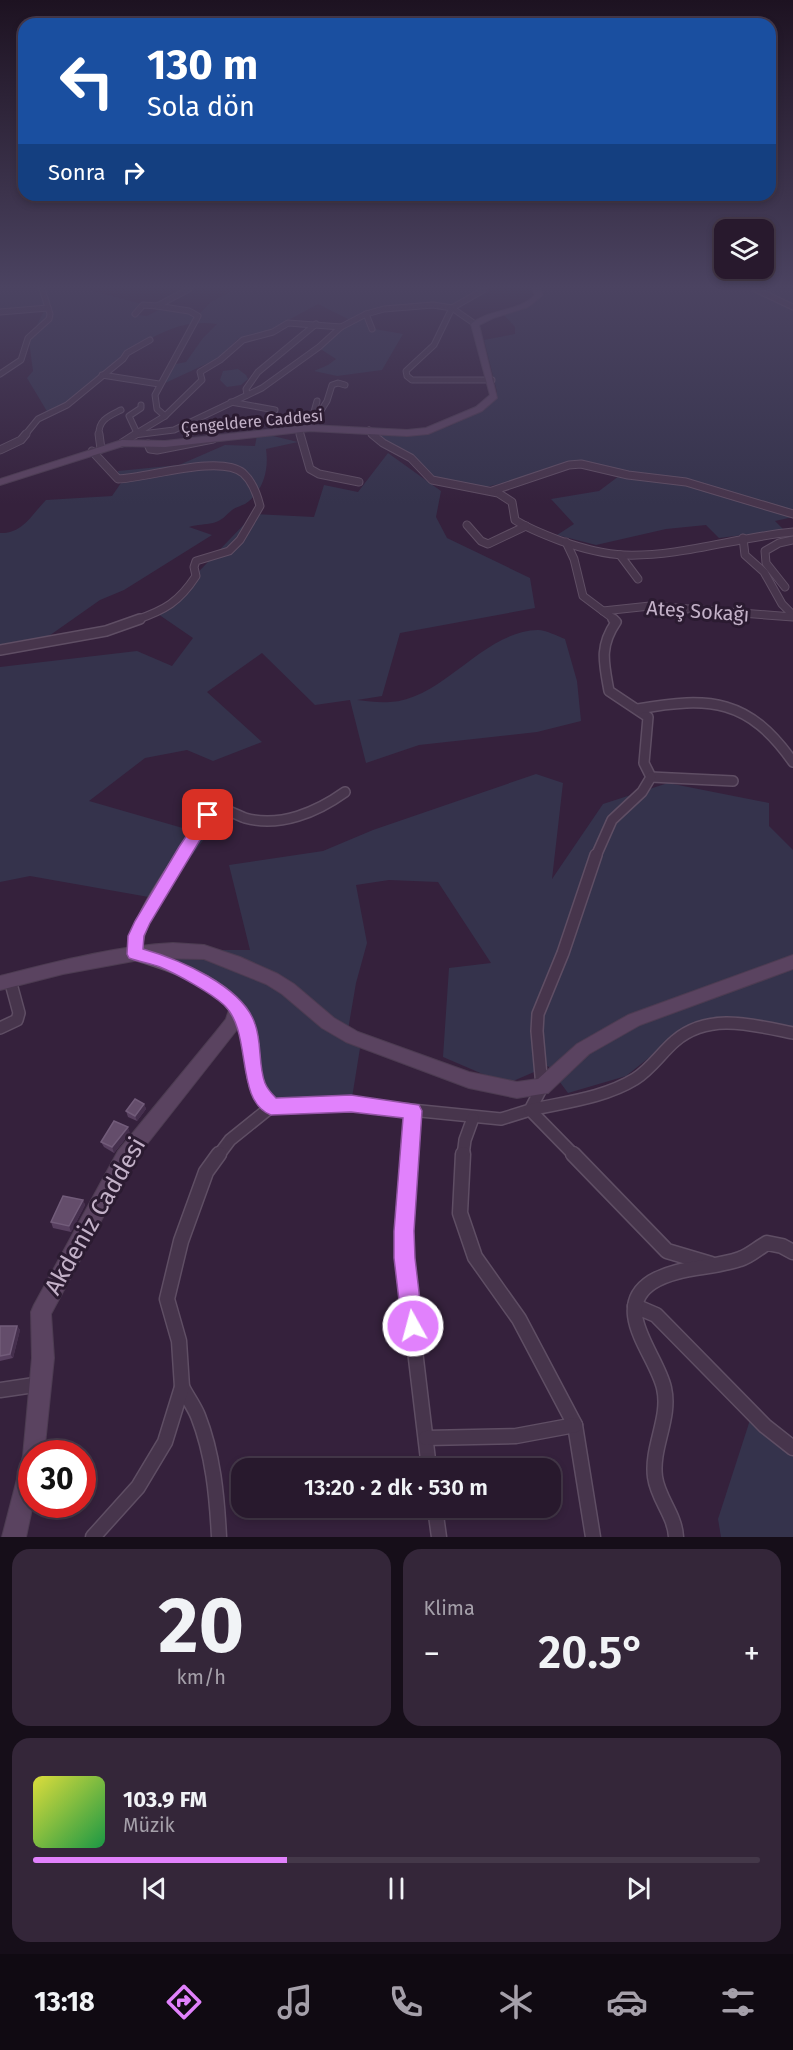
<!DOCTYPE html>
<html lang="tr">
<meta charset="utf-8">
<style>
:root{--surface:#28192d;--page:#342639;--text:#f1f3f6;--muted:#a5a0aa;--line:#443849;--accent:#e181fc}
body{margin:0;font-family:"Fira Sans",sans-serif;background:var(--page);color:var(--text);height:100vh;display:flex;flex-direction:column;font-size:22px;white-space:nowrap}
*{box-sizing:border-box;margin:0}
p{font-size:20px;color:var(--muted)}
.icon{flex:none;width:33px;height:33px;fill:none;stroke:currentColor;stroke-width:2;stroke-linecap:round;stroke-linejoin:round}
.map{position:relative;height:1537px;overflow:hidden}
.sheet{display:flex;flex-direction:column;gap:12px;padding:12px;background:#160e19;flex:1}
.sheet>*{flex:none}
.top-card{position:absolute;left:18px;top:18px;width:758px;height:183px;border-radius:18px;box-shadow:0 3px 9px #0003,0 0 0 2px var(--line);background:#1a4fa0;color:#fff;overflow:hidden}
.fabs{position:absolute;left:714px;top:219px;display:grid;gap:12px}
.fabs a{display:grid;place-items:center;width:60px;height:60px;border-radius:12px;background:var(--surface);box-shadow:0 3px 9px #0003,0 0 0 2px var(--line);font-size:30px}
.speed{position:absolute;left:18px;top:1440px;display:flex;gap:12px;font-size:30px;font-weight:700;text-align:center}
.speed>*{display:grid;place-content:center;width:78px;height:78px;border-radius:50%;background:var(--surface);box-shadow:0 3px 9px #0003,0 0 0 2px var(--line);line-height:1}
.speed .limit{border:9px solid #d22;background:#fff;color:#111}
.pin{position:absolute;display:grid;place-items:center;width:51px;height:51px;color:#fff;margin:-26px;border-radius:12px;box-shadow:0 3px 9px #0006}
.me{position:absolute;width:66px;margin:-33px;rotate:353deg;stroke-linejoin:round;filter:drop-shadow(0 0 4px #0008)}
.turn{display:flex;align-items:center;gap:21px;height:126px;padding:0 30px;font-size:27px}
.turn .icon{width:78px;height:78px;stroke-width:2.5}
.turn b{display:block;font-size:42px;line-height:51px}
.then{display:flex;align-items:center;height:57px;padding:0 30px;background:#0003;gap:12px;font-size:22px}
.big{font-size:45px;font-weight:600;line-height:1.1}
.sheet .tile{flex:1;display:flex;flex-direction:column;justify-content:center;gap:9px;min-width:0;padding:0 21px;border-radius:18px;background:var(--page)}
.sheet .dial{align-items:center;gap:0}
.dial b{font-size:78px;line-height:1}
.song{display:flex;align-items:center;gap:18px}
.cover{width:72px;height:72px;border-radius:9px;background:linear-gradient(135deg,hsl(60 70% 55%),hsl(140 70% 35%))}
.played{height:6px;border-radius:3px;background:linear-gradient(90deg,var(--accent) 35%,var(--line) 35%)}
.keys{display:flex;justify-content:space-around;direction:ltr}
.heat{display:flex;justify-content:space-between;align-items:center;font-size:33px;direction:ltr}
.sheet .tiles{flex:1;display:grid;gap:12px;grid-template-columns:1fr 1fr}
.tile:last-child{grid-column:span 2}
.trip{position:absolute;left:231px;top:1458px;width:330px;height:60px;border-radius:18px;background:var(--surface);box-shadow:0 3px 9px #0003,0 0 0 2px var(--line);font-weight:600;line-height:60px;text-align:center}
.tab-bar{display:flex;height:96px;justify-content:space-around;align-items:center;background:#100a12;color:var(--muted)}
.tab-bar .icon{width:42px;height:42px}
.tab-bar .selected{color:var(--accent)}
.tab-bar b{font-size:27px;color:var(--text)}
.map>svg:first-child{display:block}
</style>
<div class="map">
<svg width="793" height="1537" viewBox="0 0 793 1537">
<rect width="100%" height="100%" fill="#35213c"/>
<g fill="#35334c">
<path d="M 0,289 L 85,289 L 142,304 L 138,315 L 147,316 L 164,307 L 200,313 L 211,302 L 235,289 L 477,289 L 451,306 L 431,302 L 370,311 L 364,319 L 375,329 L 403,334 L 382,370 L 337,376 L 314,371 L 328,365 L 336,359 L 319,348 L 348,319 L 318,304 L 268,331 L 238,339 L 217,359 L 163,384 L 176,364 L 186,362 L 203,338 L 217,324 C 147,314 104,386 48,413 L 27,378 L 33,371 L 29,341 L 44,311 L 0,313 Z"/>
<path d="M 541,289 L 793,289 L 793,517 L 775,521 L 784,530 L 719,538 L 706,525 L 666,529 L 596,545 L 557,535 L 574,524 L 551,499 L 599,491 L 619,476 L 583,464 L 478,489 L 437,482 L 418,460 L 405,451 L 391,445 L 375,433 L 428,432 L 450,426 L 494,401 L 497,392 L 484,340 L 515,334 L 515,327 L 504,315 L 522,309 L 545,295 Z"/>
<path d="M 238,369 L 246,375 L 248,379 L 241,385 L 227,387 L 220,380 L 223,371 Z"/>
<path d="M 257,435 L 269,435 L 298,442 L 266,449 C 269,469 264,491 245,504 C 241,506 236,507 232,510 C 226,515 222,521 213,523 C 205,525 198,524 189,527 L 212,535 L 124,590 L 100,600 L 46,638 L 0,646 L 0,533 C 23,534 32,514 46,500 L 112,496 L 121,483 L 118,471 L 179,465 L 225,445 L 255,446 Z"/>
<path d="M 388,453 L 441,491 L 436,517 L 447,538 L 530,578 L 535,608 L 400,633 L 382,696 L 357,700 C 368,701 379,703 390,702 C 444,699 483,631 538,630 C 546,630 557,636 565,639 L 577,681 L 581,721 L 537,732 L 419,745 L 366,763 L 350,700 L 315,705 L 262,653 L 207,692 L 262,742 L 213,761 L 187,750 L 145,758 L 89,801 L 207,835 L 160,899 L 30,876 L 0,882 L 0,667 L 137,651 L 172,666 L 193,638 L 158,614 L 254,514 L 314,517 L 324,485 L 358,492 Z"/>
<path d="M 536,774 L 563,783 L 552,879 L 603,804 L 668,783 L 769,803 L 769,826 L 793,850 L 793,1028 L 754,1019 L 694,1022 L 626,1076 L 568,1093 L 548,1066 L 506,1084 L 443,1057 L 449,968 L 491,963 L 438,882 L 389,880 L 356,885 L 367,943 L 356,983 L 348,1030 L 361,1042 L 351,1104 L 271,1107 L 256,1085 L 244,1008 L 175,963 L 178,956 L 224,950 L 250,950 L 229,865 L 323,851 L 373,830 Z"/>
<path d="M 750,1420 L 793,1452 L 793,1537 L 721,1537 L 718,1519 Z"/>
</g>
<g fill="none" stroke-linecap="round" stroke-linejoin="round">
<g stroke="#5f4e64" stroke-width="7">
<g id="street-far4">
<path d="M 485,289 L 452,308 L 434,345 L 406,371 L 407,376 L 412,380 L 492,380"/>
<path d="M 755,289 L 793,307"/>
<path d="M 0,312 L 48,308"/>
<path d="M 135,314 L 143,305 L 157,306"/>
<path d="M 366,314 L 372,329"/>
<path d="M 0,374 L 21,360 L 28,338 L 49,319 L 50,314 L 42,289"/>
<path d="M 102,375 L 159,384"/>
<path d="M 247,395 L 246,389 L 258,372 L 316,324"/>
<path d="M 231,402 L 275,410"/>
<path d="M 141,405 L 141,408 L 129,416 L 137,433 L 165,416 L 157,409 L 155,395 L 198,316 L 189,311 L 157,306 L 189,289"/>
<path d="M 165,416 L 202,380 L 200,372 L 220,360 L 243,340 L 273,332 L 288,323 L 341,327"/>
<path d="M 311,423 L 317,401"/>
<path d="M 310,428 L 327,401 L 332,385 L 338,383 L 345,385"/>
<path d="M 299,429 L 300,435"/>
<path d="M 369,430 L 373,435"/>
<path d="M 25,435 L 38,419 L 67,405 L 123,359 L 127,353 L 150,340"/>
<path d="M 99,435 C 98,420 109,416 121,410"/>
<path d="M 134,435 L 174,430 L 262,388 L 319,347 L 341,327 L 366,314 L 384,309 L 433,305 L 452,308 L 475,324"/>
</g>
</g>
<g stroke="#5f4e64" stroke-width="9">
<g id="street-far3">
<path d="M 99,434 L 101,449"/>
<path d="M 300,434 L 310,469 L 319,474 L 359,482"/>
<path d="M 372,434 L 383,443 L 411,458 L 432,480 L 498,493 L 512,502 L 515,520 C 529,529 545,535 561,541 C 581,548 603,554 624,555 C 681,557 737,537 793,532"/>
<path d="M 122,443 L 136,434"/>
<path d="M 148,444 L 150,449 L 157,450 L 213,439"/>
<path d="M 0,450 L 21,440 L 26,434"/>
<path d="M 92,451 L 118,479 C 148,478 220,454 243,473 C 253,482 257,494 260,506 L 240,540 L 229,551 L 196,561 L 194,567 L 196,576 C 179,602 165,610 136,620"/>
<path d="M 492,491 L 569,465 L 581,464 L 628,475 L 686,482 L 793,514"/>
<path d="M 467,525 L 481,541 L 488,544 L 526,526"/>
<path d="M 743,538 L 745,555 L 764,572 L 782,604 L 793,615"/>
<path d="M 566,542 L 574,559 L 583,596 L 615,620"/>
<path d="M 620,555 L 638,579"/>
<path d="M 785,587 L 766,563 L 765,551 L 779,543 L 793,540"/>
<path d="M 603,611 L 650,606 L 793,617"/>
</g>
</g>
<g stroke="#5f4e64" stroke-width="12">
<g id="street-far2">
<path d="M 613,619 L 616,622 C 599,647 604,663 609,691 L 648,717 L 644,763 L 651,777"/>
<path d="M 0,650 L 106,631 L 140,619"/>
<path d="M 638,709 C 710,696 749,699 793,762"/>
<path d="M 651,777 L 733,781"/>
<path d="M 181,856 L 215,805 C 225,809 235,814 245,818 C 280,828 317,812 345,792"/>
<path d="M 596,856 L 612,820 L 642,792 L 651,777"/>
</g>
</g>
<g stroke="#5f4e64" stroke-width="14">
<g id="street-far1">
<path d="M 182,855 C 164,885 137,918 135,954 C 176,966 242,988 251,1037 C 257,1069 250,1079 271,1107"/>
<path d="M 0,1028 L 17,1020 L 19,1013 L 10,980"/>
<path d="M 218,1156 L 230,1140 L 271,1107 L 351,1104 L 501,1119 L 530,1110 L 542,1087 L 537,1031 L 538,1014 L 563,953 L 596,855"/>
<path d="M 410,1156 L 413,1111"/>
<path d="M 463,1156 L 465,1140 L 473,1118"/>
<path d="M 575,1156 L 530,1110 C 565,1102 604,1098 635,1079 C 651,1069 661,1053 675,1041 C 709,1012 753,1025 793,1033"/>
</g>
</g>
<g stroke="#5f4e64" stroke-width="17">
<g id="street">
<path d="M 410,1154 L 404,1258 L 429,1468"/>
<path d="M 463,1154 L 460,1213 L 475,1257 L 519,1319 L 575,1425 L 593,1537"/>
<path d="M 573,1154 L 667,1251 L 711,1264"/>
<path d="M 635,1306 L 656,1315 L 765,1426 L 793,1448"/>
<path d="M 182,1387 C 187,1397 194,1406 198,1416 C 213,1454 217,1496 219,1537"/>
<path d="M 0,1390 L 41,1384"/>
<path d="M 426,1438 L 516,1436 L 575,1425"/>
<path d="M 435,1508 L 439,1537"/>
<path d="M 93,1537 L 138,1487 L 165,1442 L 182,1387 L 179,1341 L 167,1299 L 181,1241 L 206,1172 L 219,1154"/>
<path d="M 676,1537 C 675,1515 658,1499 655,1477 C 651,1447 671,1418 664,1388 C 657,1355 610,1309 652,1282 C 678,1266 711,1269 740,1259 C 750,1256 758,1248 767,1243 L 782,1246 L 793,1252"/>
</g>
</g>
<g stroke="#4d3c52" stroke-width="2">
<g id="secondary">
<path d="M 532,289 L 540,289 L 543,295 L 528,307 L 493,318 L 479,325 L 497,398 L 482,411 L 428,434 L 407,436 L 310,431 L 165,447 L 123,446 L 0,485 L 0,479 L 122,440 L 165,441 L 310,425 L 407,430 L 426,428 L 476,407 L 490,395 L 471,324 C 490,308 518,313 535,295 Z"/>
<path d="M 173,943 L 204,945 L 240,957 L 278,974 L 294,984 L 334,1018 L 358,1032 L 469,1072 L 517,1082 L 538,1079 L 577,1044 L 628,1015 L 793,955 L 793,969 L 640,1025 L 589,1054 L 548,1093 L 517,1098 L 469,1088 L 346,1042 L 322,1028 L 282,994 L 266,984 L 204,959 L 150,958 L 63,974 L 0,990 L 0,976 C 56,962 115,946 173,943 Z"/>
<path d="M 237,1002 L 243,1004 L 245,1009 L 239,1027 L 132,1163 L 51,1314 L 54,1358 L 44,1454 L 32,1454 L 32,1504 L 33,1504 L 26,1537 L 2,1537 L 23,1456 L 32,1358 L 31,1312 L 34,1305 L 118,1151 L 215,1033 L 226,1019 L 231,1004 Z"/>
</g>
</g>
<use href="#street-far4" stroke="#47354c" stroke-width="5"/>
<use href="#street-far3" stroke="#47354c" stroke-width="7"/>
<use href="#street-far2" stroke="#47354c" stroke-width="9"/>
<use href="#street-far1" stroke="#47354c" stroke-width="11"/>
<use href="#street" stroke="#47354c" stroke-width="14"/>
<use href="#secondary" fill="#5a4360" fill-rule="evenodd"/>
</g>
<g fill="#584060">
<path d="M 144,1104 L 146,1109 L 137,1121 L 128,1117 L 126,1111 Z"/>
<path d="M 130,1133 L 114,1153 L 104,1147 L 101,1142 Z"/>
<path d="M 83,1200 L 85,1205 L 71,1232 L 53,1228 L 51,1222 Z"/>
<path d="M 0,1326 L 17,1326 L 20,1330 L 13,1358 L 0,1361 Z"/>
</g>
<g fill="#452f4d">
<path d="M 144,1104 L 146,1109 L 137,1121 L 135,1116 Z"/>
<path d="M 128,1127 L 130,1133 L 114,1153 L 112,1147 Z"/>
<path d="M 83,1200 L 85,1205 L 71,1232 L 69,1226 Z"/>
<path d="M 17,1326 L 20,1330 L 13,1358 L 10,1354 Z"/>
</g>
<g fill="#644d6b" stroke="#725c7a" stroke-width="1.5">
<path d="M 135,1099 L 144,1104 L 135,1116 L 126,1111 Z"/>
<path d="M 114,1121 L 128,1127 L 112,1147 L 101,1142 Z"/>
<path d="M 63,1196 L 83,1200 L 69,1226 L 51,1222 Z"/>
<path d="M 0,1326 L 17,1326 L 10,1354 L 0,1356 Z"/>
</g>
<linearGradient id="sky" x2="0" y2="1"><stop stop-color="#1d1221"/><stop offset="0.57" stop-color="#4b4361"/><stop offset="1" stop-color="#4b4361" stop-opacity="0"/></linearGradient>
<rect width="793" height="504" fill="url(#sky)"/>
<path fill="#e181fc" stroke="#9254a4" stroke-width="1.5" d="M 208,810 L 215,815 L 150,923 L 144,936 L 143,949 C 178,959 243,986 255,1024 C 262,1042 258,1065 265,1083 C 267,1088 272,1094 276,1098 L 351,1095 L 419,1105 L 422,1111 L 414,1231 L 415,1258 L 423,1326 L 420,1333 L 413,1336 L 405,1333 L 402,1326 L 394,1258 L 394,1231 L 403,1118 L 351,1112 L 271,1115 C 234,1101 253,1032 224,1005 C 211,993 177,974 160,967 C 150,963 139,962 129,958 L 127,954 L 128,936 L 135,921 L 179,847 L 203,811 Z"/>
<g text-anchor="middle" stroke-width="6" stroke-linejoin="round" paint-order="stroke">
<g font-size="16" fill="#c3b1c8" stroke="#2b1b31">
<text transform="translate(252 421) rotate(-5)" y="6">Çengeldere Caddesi</text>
</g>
<g font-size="20" fill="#c3b1c8" stroke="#2b1b31">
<text transform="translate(698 611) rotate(4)" y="7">Ateş Sokağı</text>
</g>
<g font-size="24" fill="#c3b1c8" stroke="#2b1b31">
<text transform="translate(95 1216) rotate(-60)" y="8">Akdeniz Caddesi</text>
</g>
</g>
</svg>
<div class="fabs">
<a><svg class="icon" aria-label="layers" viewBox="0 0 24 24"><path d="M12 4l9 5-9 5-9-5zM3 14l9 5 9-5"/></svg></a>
</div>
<div class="speed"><div class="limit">30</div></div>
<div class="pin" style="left:208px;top:815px;background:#d93025"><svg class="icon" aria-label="arrive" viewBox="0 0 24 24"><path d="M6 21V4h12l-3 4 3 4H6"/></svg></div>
<svg class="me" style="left:413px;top:1326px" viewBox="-20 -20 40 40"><circle r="17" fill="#e181fc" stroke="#fff" stroke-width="3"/><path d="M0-11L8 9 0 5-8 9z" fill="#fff"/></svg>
<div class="trip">13:20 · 2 dk · 530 m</div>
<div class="top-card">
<div class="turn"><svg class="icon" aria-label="left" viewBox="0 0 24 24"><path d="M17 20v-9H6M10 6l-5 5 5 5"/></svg><div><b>130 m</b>Sola dön</div></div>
<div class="then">Sonra<svg class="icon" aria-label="right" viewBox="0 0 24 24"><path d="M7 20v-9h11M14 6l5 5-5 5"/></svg></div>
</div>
</div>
<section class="sheet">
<div class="tiles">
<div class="tile dial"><b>20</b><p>km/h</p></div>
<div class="tile"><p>Klima</p>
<div class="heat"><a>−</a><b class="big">20.5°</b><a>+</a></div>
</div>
<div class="tile">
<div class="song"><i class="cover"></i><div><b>103.9 FM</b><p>Müzik</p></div></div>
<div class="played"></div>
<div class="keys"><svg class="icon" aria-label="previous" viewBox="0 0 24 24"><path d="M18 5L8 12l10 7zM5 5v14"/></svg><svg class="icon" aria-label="pause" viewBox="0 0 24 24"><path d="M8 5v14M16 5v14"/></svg><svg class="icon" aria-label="next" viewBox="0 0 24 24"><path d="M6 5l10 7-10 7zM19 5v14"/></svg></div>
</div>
</div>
</section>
<nav class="tab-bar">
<b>13:18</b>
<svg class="icon selected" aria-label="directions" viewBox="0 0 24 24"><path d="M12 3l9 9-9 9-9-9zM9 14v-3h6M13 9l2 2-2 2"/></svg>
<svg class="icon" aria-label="music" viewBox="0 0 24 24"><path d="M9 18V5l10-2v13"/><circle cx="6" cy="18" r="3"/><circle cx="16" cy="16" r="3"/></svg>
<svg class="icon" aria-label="phone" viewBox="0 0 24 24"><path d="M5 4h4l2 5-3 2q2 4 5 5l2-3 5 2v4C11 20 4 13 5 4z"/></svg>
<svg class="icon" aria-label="climate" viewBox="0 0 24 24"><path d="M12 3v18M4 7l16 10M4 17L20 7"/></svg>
<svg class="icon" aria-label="car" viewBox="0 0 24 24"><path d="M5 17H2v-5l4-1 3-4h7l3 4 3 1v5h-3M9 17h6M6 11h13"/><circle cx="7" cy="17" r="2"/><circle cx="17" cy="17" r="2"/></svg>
<svg class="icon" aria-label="filters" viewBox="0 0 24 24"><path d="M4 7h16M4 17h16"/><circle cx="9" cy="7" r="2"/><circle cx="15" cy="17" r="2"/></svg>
</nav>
